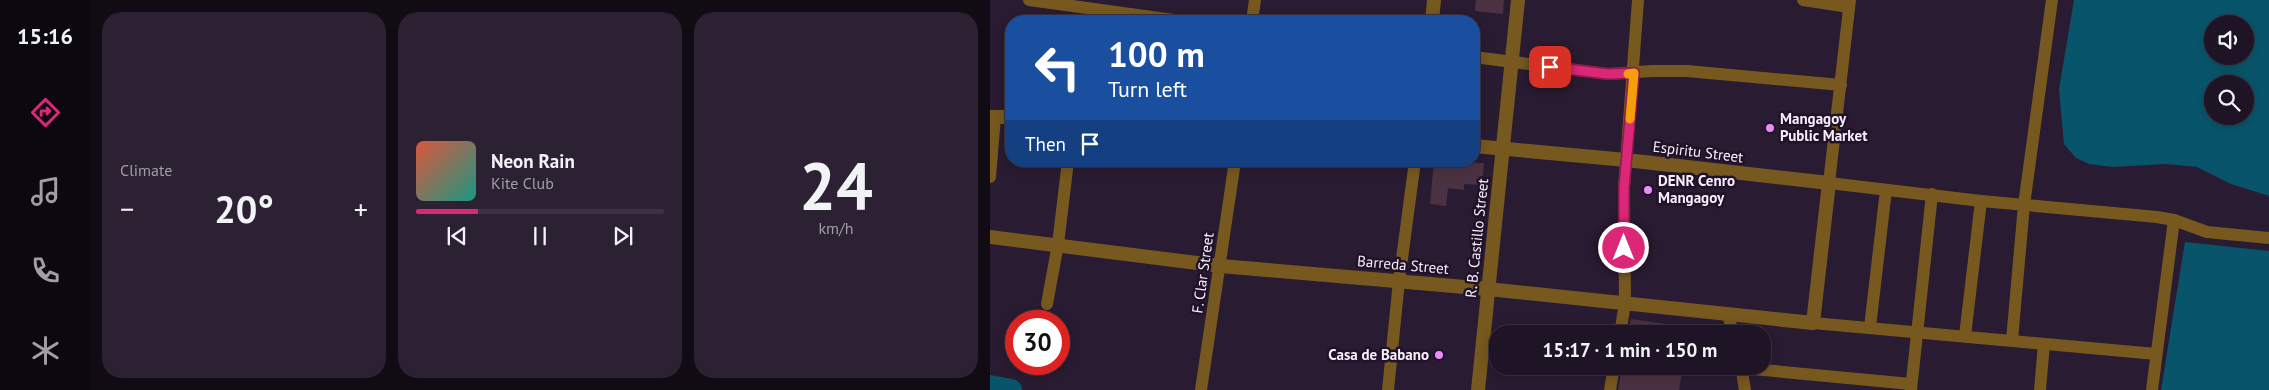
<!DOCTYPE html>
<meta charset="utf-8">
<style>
:root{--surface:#1f1425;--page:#2c2132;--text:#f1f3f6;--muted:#a19ea7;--line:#3c3342;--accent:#db2777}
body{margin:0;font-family:"PT Sans",sans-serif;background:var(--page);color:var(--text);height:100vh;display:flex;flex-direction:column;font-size:19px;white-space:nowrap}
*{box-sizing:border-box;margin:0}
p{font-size:16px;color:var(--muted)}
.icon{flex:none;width:28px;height:28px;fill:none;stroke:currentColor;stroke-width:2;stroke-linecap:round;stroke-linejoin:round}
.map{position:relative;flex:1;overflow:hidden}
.sheet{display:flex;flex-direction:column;gap:12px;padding:12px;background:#110b14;width:900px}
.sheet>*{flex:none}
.guide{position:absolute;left:15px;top:15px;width:475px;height:152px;border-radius:20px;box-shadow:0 2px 12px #0003,0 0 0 1px var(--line);background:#1a4fa0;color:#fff;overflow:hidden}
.buttons{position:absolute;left:1214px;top:15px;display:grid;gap:10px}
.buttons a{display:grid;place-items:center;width:50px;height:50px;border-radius:50%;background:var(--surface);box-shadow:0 2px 12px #0003,0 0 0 1px var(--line);font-size:25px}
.speed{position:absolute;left:15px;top:310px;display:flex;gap:10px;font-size:25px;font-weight:700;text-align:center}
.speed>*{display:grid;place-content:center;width:65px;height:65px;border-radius:50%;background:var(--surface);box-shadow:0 2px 12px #0003,0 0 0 1px var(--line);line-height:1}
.speed .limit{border:8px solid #d22;background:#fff;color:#111}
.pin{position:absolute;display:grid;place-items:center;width:42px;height:42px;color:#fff;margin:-21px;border-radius:10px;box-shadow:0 2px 8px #0006}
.me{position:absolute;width:55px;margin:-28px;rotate:0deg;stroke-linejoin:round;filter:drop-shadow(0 0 4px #0008)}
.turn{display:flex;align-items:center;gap:18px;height:105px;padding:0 20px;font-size:22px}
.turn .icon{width:65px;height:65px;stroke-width:2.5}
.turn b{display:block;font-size:35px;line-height:42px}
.then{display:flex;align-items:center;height:48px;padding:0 20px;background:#0003;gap:10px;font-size:19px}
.big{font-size:38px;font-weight:700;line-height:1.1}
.sheet .widget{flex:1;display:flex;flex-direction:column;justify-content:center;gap:8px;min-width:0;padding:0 18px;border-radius:20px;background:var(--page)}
.sheet .dial{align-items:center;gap:0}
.dial b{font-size:65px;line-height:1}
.song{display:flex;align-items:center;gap:15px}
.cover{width:60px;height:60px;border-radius:8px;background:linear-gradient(135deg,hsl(10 70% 55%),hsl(170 70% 35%))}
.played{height:5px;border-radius:2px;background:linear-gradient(90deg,var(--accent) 25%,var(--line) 25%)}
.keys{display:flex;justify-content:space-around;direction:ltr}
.heat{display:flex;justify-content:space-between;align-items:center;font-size:28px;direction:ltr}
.sheet .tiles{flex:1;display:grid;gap:12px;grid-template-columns:repeat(3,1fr)}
.trip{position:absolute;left:499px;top:325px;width:282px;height:50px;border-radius:20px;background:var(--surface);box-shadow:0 2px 12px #0003,0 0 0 1px var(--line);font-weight:700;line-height:50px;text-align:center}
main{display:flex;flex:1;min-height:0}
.tabs{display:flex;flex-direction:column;width:90px;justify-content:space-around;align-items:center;background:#0c080f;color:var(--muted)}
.tabs .icon{width:35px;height:35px}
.tabs .on{color:var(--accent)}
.tabs b{font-size:22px;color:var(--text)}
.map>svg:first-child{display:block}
</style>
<main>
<nav class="tabs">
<b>15:16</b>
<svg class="icon on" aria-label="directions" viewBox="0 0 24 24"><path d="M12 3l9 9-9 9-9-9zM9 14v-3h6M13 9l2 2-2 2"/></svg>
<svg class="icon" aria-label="music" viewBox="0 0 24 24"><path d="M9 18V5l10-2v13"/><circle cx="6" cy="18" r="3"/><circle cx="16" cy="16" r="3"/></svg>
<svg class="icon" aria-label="phone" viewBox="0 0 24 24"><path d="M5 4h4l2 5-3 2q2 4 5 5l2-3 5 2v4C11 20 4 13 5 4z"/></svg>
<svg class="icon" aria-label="climate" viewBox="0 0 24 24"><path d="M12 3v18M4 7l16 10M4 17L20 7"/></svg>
</nav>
<section class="sheet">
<div class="tiles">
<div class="widget"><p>Climate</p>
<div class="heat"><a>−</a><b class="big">20°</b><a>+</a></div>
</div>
<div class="widget">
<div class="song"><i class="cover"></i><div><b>Neon Rain</b><p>Kite Club</p></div></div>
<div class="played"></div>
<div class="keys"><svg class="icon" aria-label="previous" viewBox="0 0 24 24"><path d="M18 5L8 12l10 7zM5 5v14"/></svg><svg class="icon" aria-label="pause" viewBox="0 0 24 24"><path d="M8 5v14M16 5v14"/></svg><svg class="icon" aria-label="next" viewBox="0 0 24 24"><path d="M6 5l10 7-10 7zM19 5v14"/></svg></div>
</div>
<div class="widget dial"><b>24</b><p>km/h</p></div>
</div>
</section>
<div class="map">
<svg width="1279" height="390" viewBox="0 0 1279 390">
<rect width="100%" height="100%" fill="#291b31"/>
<g fill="#08556b" fill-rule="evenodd">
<path d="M 1084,0 L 1279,0 L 1279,196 L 1241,184 L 1207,167 L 1176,164 L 1122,167 L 1099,164 L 1086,158 L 1074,144 L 1069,89 ZM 1222,24 L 1255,24 L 1255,56 L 1222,56 ZM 1222,84 L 1255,84 L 1255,116 L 1222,116 Z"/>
<path d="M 1195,242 L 1279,251 L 1279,390 L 1171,390 Z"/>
</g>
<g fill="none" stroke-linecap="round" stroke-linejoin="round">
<path stroke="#08556b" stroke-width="22" d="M 0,386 L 21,390"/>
</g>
<g fill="#4b3242">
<path d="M 486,0 L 514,0 L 513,14 L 485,11 Z"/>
<path d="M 444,161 L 494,163 L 492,185 L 474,184 L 474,190 L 458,188 L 456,206 L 440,204 Z"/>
<path d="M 641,319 L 703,328 L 702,334 L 638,334 Z"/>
<path d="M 632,366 L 693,366 L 689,390 L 628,390 Z"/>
</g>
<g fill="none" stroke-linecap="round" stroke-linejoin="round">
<g stroke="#77581f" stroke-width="12">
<path d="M 39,0 L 191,21"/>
<path d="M 813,0 L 859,7"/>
<path d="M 860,0 L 839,183 L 991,201 L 1167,217 L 1184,220 L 1217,232 L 1279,238"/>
<path d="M 262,21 L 265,0"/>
<path d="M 484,57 L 618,74 L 662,71 L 697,71 L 851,85"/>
<path d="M 0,177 L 5,117"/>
<path d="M 57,304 L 68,244 L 78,161"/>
<path d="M 738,314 L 743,334"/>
<path d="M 823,323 L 1166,354"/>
<path d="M 880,327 L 896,190"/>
<path d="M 630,334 L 635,303 L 634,188 L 648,0"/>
<path d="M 975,336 L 991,201"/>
<path d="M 1022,340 L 1034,205 L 1062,0"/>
<path d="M 751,366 L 755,390"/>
<path d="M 752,368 L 921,384"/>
<path d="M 211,390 L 245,161"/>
<path d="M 398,390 L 409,281 L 425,161"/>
<path d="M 620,390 L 624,366"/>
<path d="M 921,390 L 942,194"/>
<path d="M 1050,390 L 1054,344"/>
<path d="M 1162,390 L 1184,220"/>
</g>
<g stroke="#77581f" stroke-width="14">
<path d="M 442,21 L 444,0"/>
<path d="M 0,117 L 21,117"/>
<path d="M 0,237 L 231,266 L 498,289 L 823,323 L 839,183 L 636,160 L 484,146"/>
<path d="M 488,390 L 528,0"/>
</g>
</g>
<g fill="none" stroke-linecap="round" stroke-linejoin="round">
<g stroke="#8e194d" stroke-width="12">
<path id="route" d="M 560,67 L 618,74 L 644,73 L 634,188 L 634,248"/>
</g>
<use href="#route" stroke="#db2777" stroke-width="9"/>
<path stroke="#f59e0b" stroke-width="9" d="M 638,74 L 644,73 L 640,119"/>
</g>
<g fill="#ec8cfb" stroke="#201227" stroke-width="2">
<circle cx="780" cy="128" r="5"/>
<circle cx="658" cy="190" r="5"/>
<circle cx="449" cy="355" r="5"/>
</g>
<g text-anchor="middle" stroke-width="5" stroke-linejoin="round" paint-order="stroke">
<g font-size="15" font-weight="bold" fill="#f8eefd" stroke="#201227" text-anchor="start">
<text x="790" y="124">Mangagoy<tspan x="790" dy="17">Public Market</tspan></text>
<text x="668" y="186">DENR Cenro<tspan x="668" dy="17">Mangagoy</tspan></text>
<text x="439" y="360" text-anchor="end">Casa de Babano</text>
</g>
<g font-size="15" fill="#f8eefd" stroke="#201227">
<text transform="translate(708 152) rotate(7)" y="5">Espiritu Street</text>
<text transform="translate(487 238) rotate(-84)" y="5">R. B. Castillo Street</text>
<text transform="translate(413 265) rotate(5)" y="5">Barreda Street</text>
<text transform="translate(213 273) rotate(-82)" y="5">F. Clar Street</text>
</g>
</g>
</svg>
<div class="buttons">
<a><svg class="icon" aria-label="sound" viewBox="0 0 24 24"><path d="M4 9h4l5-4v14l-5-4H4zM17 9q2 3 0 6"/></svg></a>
<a><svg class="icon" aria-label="search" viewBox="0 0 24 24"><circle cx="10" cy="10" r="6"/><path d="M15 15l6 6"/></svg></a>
</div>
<div class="speed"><div class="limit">30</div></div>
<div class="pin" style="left:560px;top:67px;background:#d93025"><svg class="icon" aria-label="arrive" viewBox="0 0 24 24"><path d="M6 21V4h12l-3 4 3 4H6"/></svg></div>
<svg class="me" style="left:634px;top:248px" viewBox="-20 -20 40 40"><circle r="17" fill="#db2777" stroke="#fff" stroke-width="3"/><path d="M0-11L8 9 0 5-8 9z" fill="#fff"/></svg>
<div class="trip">15:17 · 1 min · 150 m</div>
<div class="guide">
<div class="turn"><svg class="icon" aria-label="left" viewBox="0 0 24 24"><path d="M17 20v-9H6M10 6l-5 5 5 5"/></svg><div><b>100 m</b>Turn left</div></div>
<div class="then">Then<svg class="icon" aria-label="arrive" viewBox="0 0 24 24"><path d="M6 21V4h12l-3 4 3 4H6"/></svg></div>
</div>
</div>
</main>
